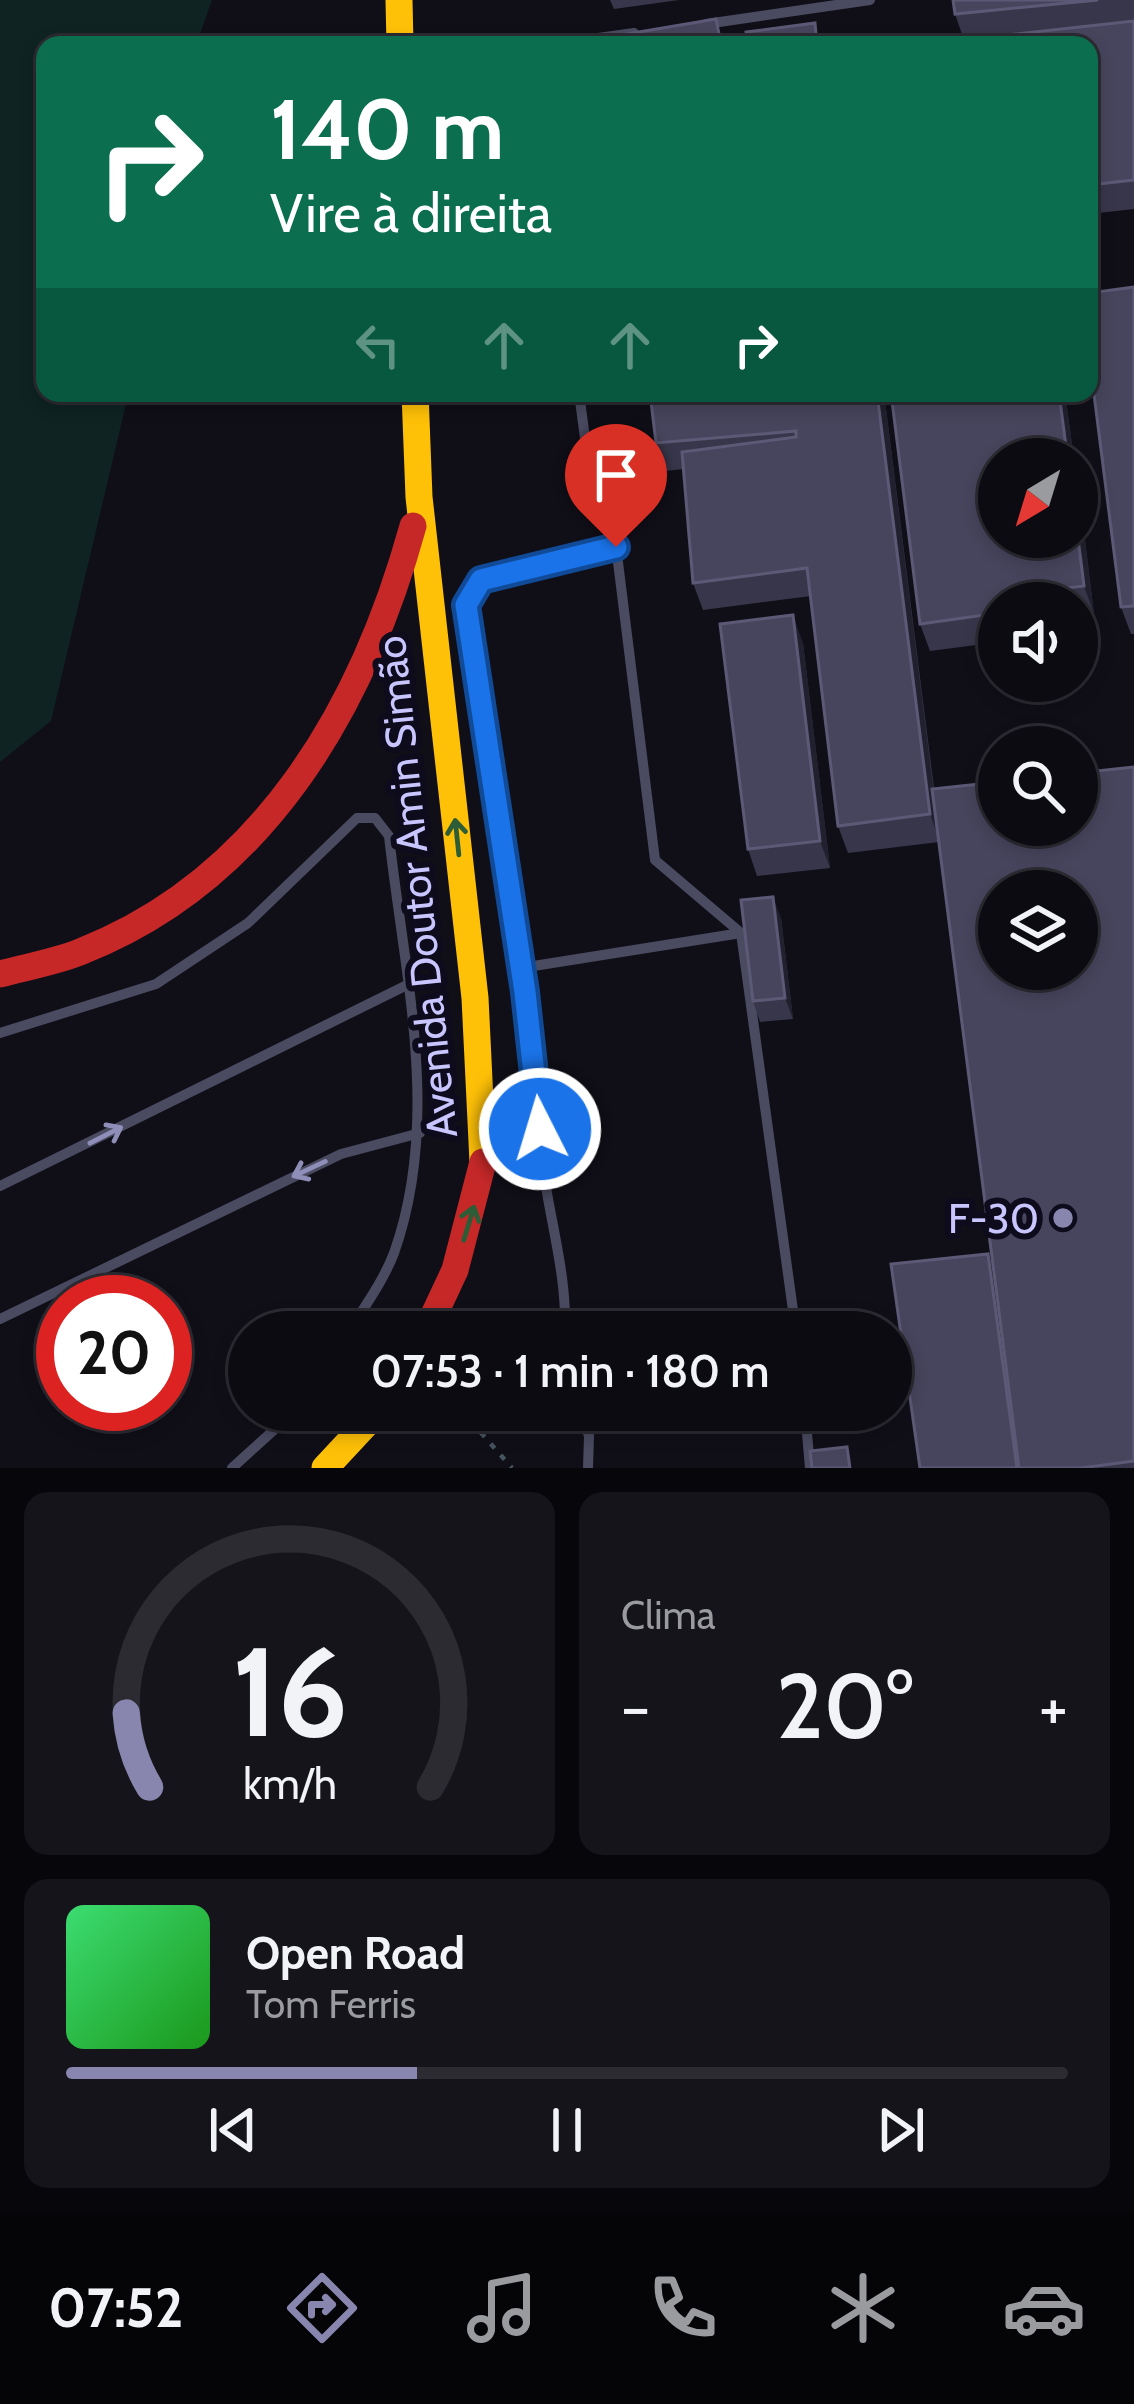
<!DOCTYPE html>
<html lang="pt">
<meta charset="utf-8">
<style>
:root{--surface:#0c0b12;--page:#15141b;--text:#f1f3f6;--muted:#9a9b9f;--line:#2c2b32;--accent:#8885ae}
body{margin:0;font-family:Cabin,sans-serif;background:var(--page);color:var(--text);height:100vh;display:flex;flex-direction:column;font-size:45px;white-space:nowrap}
*{box-sizing:border-box;margin:0}
p{font-size:39px;color:var(--muted)}
.icon{flex:none;width:66px;height:66px;fill:none;stroke:currentColor;stroke-width:2;stroke-linecap:round;stroke-linejoin:round}
.map{position:relative;height:1468px;overflow:hidden}
.side{display:flex;flex-direction:column;gap:24px;padding:24px;background:#07060a;flex:1}
.side>*{flex:none}
.hud{position:absolute;left:36px;top:36px;width:1062px;height:366px;border-radius:24px;box-shadow:0 6px 18px #0003,0 0 0 3px var(--line);background:#0b6e4f;color:#fff;overflow:hidden}
.needle{width:78px;rotate:218deg}
.buttons{position:absolute;left:978px;top:438px;display:grid;gap:24px}
.buttons a{display:grid;place-items:center;width:120px;height:120px;border-radius:50%;background:var(--surface);box-shadow:0 6px 18px #0003,0 0 0 3px var(--line);font-size:60px}
.speed{position:absolute;left:36px;top:1275px;display:flex;gap:24px;font-size:60px;font-weight:700;text-align:center}
.speed>*{display:grid;place-content:center;width:156px;height:156px;border-radius:50%;background:var(--surface);box-shadow:0 6px 18px #0003,0 0 0 3px var(--line);line-height:1}
.speed .limit{border:18px solid #d22;background:#fff;color:#111}
.pin{position:absolute;display:grid;place-items:center;width:102px;height:102px;color:#fff;margin:-123px -51px;border-radius:50% 50% 50% 0;rotate:-45deg;box-shadow:0 0 12px #0007}
.pin .icon{rotate:45deg}
.me{position:absolute;width:132px;margin:-66px;rotate:355deg;stroke-linejoin:round;filter:drop-shadow(0 0 9px #0008)}
.turn{display:flex;align-items:center;gap:42px;height:252px;padding:0 36px;font-size:54px}
.turn .icon{width:156px;height:156px;stroke-width:2.5}
.turn b{display:block;font-size:84px;line-height:102px}
.lanes{display:flex;align-items:center;height:114px;padding:0 36px;background:#0003;justify-content:center;gap:60px;direction:ltr}
.lanes .off{opacity:.35}
.big{font-size:90px;font-weight:600;line-height:1.1}
.side .tile{flex:1;display:flex;flex-direction:column;justify-content:center;gap:18px;min-width:0;padding:0 42px;border-radius:24px;background:var(--page)}
.side .dial{align-items:center;gap:0}
.dial svg{height:312px;overflow:visible;fill:none;stroke:var(--line);stroke-width:7;stroke-linecap:round;text-anchor:middle}
.dial text{fill:var(--text);stroke:none}
.song{display:flex;align-items:center;gap:36px}
.cover{width:144px;height:144px;border-radius:18px;background:linear-gradient(135deg,hsl(140 70% 55%),hsl(120 70% 35%))}
.played{height:12px;border-radius:6px;background:linear-gradient(90deg,var(--accent) 35%,var(--line) 35%)}
.keys{display:flex;justify-content:space-around;direction:ltr}
.heat{display:flex;justify-content:space-between;align-items:center;font-size:66px;direction:ltr}
.side .tiles{flex:1;display:grid;gap:24px;grid-template-columns:1fr 1fr}
.tile:last-child{grid-column:span 2}
.trip{position:absolute;left:228px;top:1311px;width:684px;height:120px;border-radius:60px;background:var(--surface);box-shadow:0 6px 18px #0003,0 0 0 3px var(--line);font-weight:600;line-height:120px;text-align:center}
.tabs{display:flex;height:192px;justify-content:space-around;align-items:center;background:#050407;color:var(--muted)}
.tabs .icon{width:84px;height:84px}
.tabs .selected{color:var(--accent)}
.tabs b{font-size:54px;color:var(--text)}
.map>svg:first-child{display:block}
</style>
<div class="map">
<svg width="1134" height="1468" viewBox="0 0 1134 1468">
<rect width="100%" height="100%" fill="#100f18"/>
<path fill="#0e2322" d="M 0,0 L 212,0 L 196,45 L 45,45 L 45,393 L 126,393 L 126,404 L 51,721 L 0,762 Z"/>
<g fill="none" stroke-linecap="round" stroke-linejoin="round">
<path stroke="#45545f" stroke-width="4.5" stroke-dasharray="6 9" stroke-linecap="butt" d="M 461,1410 L 512,1468"/>
<g stroke="#4a4a61" stroke-width="10">
<path d="M 706,24 L 870,0"/>
<path d="M 584,40 L 634,33"/>
<path d="M 579,393 L 593,498 L 614,530 L 655,860 L 741,933 L 796,1332"/>
<path d="M 521,968 L 741,933"/>
<path d="M 0,1033 L 156,984 L 248,923 L 357,818 L 375,818 L 389,836 C 404,974 442,1118 394,1253 C 384,1280 364,1307 349,1332"/>
<path d="M 0,1186 L 405,986"/>
<path d="M 0,1319 L 341,1154 L 420,1133"/>
<path d="M 565,1332 C 567,1272 549,1219 542,1160 C 521,974 494,790 466,605 L 481,580 L 616,547"/>
<path d="M 580,1410 L 589,1436 L 588,1468"/>
<path d="M 805,1410 L 810,1468"/>
<path d="M 232,1468 L 296,1410"/>
</g>
<g stroke="#ffc107" stroke-width="27">
<path d="M 399,0 L 400,45"/>
<path d="M 415,393 L 419,497 L 475,998 L 483,1162"/>
<path d="M 325,1468 L 379,1410"/>
</g>
<g stroke="#c62828" stroke-width="27">
<path d="M 0,974 C 26,967 55,962 80,952 C 264,880 363,707 413,526"/>
<path d="M 426,1332 L 455,1270 L 483,1162"/>
</g>
</g>
<g fill="#38364a">
<path d="M 610,0 L 679,0 L 614,9 Z"/>
<path d="M 953,0 L 1134,0 L 1134,209 L 1089,214 L 1089,45 L 964,40 L 955,14 Z"/>
<path d="M 1134,287 L 1134,634 L 1131,634 L 1121,607 Z"/>
<path d="M 650,393 L 884,393 L 934,788 L 1134,767 L 1134,1468 L 920,1468 L 988,1254 L 994,1271 L 939,842 L 848,853 L 838,826 L 811,596 L 703,610 L 693,583 L 683,469 L 666,471 L 656,443 Z"/>
<path d="M 891,393 L 1065,393 L 1074,459 L 999,459 L 999,537 L 1077,537 L 1077,513 L 1084,532 L 1094,614 L 1077,616 L 1077,603 L 999,603 L 999,642 L 930,651 L 920,624 Z"/>
<path d="M 803,643 L 830,868 L 757,876 L 748,849 Z"/>
<path d="M 781,918 L 793,1019 L 760,1022 L 753,1001 Z"/>
</g>
<g fill="#21202e">
<path d="M 877,393 L 884,393 L 940,842 L 930,814 Z"/>
<path d="M 1059,393 L 1065,393 L 1074,459 L 1069,459 L 1067,454 Z"/>
<path d="M 1077,513 L 1084,532 L 1094,614 L 1084,586 L 1077,530 Z"/>
<path d="M 793,615 L 803,643 L 830,868 L 820,841 Z"/>
<path d="M 773,897 L 781,918 L 793,1019 L 785,998 Z"/>
<path d="M 988,1254 L 997,1281 L 1023,1468 L 1017,1468 Z"/>
</g>
<g fill="#47455d" stroke="#5c5976" stroke-width="3" fill-rule="evenodd">
<path d="M 953,0 L 1098,0 L 955,14 Z"/>
<path d="M 716,19 L 721,44 L 623,45 L 621,35 Z"/>
<path d="M 1134,21 L 1134,180 L 1089,185 L 1089,45 L 916,45 Z"/>
<path d="M 815,23 L 817,45 L 816,43 L 798,45 L 748,45 L 746,32 Z"/>
<path d="M 1134,287 L 1134,606 L 1121,607 L 1089,355 L 1089,293 Z"/>
<path d="M 650,393 L 877,393 L 930,814 L 838,826 L 807,568 L 693,583 L 682,452 L 796,437 L 796,431 L 656,443 Z"/>
<path d="M 891,393 L 1059,393 L 1067,454 L 1041,459 L 999,459 L 999,537 L 1077,537 L 1077,530 L 1084,586 L 1058,589 L 1058,603 L 999,603 L 999,613 L 920,624 Z"/>
<path d="M 793,615 L 820,841 L 748,849 L 720,624 Z"/>
<path d="M 1134,767 L 1134,1461 L 1081,1468 L 1019,1468 L 932,789 L 999,782 L 999,825 L 1077,825 L 1077,773 ZM 999,891 L 1077,891 L 1077,969 L 999,969 Z"/>
<path d="M 773,897 L 785,998 L 753,1001 L 741,900 Z"/>
<path d="M 988,1254 L 1017,1468 L 920,1468 L 891,1264 Z"/>
<path d="M 847,1447 L 850,1468 L 812,1468 L 810,1451 Z"/>
</g>
<defs><path id="oneway-shaft" d="M-6 0H5M1.5-3L5.5 0L1.5 3" fill="none" stroke-width="1.6" stroke-linecap="round" stroke-linejoin="round" transform="scale(3)"/></defs>
<g stroke="#2c5d36">
<use href="#oneway-shaft" transform="translate(457 837) rotate(-96)"/>
<use href="#oneway-shaft" transform="translate(469 1223) rotate(-73)"/>
</g>
<g stroke="#8f8eb8">
<use href="#oneway-shaft" transform="translate(106 1135) rotate(-27)"/>
<use href="#oneway-shaft" transform="translate(309 1169) rotate(155)"/>
</g>
<g fill="none" stroke-linecap="round" stroke-linejoin="round">
<g stroke="#114b97" stroke-width="30">
<path id="route" d="M 540,1129 L 525,992 L 466,605 L 481,580 L 616,547"/>
</g>
<use href="#route" stroke="#1a73e8" stroke-width="21"/>
</g>
<circle fill="#8885ae" stroke="#0d0b1c" stroke-width="4.5" cx="1063" cy="1218" r="12"/>
<g text-anchor="middle" stroke-width="12" stroke-linejoin="round" paint-order="stroke">
<g font-size="42" fill="#c8c5ff" stroke="#0d0b1c">
<text transform="translate(416 887) rotate(-96)" y="15">Avenida Doutor Amin Simão</text>
</g>
<g font-size="42" fill="#c8c5ff" stroke="#0d0b1c" text-anchor="end">
<text x="1039" y="1233">F-30</text>
</g>
</g>
</svg>
<div class="buttons">
<a><svg class="needle" viewBox="-14 -14 28 28"><path d="M0-13l5 13h-10z" fill="#e53935"/><path d="M0 13l5-13h-10z" fill="#9a9b9f"/></svg></a>
<a><svg class="icon" aria-label="sound" viewBox="0 0 24 24"><path d="M4 9h4l5-4v14l-5-4H4zM17 9q2 3 0 6"/></svg></a>
<a><svg class="icon" aria-label="search" viewBox="0 0 24 24"><circle cx="10" cy="10" r="6"/><path d="M15 15l6 6"/></svg></a>
<a><svg class="icon" aria-label="layers" viewBox="0 0 24 24"><path d="M12 4l9 5-9 5-9-5zM3 14l9 5 9-5"/></svg></a>
</div>
<div class="speed"><div class="limit">20</div></div>
<div class="pin" style="left:616px;top:547px;background:#d93025"><svg class="icon" aria-label="arrive" viewBox="0 0 24 24"><path d="M6 21V4h12l-3 4 3 4H6"/></svg></div>
<svg class="me" style="left:540px;top:1129px" viewBox="-20 -20 40 40"><circle r="17" fill="#1a73e8" stroke="#fff" stroke-width="3"/><path d="M0-11L8 9 0 5-8 9z" fill="#fff"/></svg>
<div class="trip">07:53 · 1 min · 180 m</div>
<div class="hud">
<div class="turn"><svg class="icon" aria-label="right" viewBox="0 0 24 24"><path d="M7 20v-9h11M14 6l5 5-5 5"/></svg><div><b>140 m</b>Vire à direita</div></div>
<div class="lanes"><svg class="icon off" aria-label="left" viewBox="0 0 24 24"><path d="M17 20v-9H6M10 6l-5 5 5 5"/></svg><svg class="icon off" aria-label="ahead" viewBox="0 0 24 24"><path d="M12 20V5M6 11l6-6 6 6"/></svg><svg class="icon off" aria-label="ahead" viewBox="0 0 24 24"><path d="M12 20V5M6 11l6-6 6 6"/></svg><svg class="icon" aria-label="right" viewBox="0 0 24 24"><path d="M7 20v-9h11M14 6l5 5-5 5"/></svg></div>
</div>
</div>
<section class="side">
<div class="tiles">
<div class="tile dial"><svg viewBox="0 0 100 80">
<path d="M14 69A42 42 0 1 1 86 69"/>
<path d="M14 69A42 42 0 0 1 8 50" stroke="#8885ae"/>
<text x="50" y="56" font-size="32" font-weight="700">16</text>
<text x="50" y="72" font-size="11">km/h</text>
</svg></div>
<div class="tile"><p>Clima</p>
<div class="heat"><a>−</a><b class="big">20°</b><a>+</a></div>
</div>
<div class="tile">
<div class="song"><i class="cover"></i><div><b>Open Road</b><p>Tom Ferris</p></div></div>
<div class="played"></div>
<div class="keys"><svg class="icon" aria-label="previous" viewBox="0 0 24 24"><path d="M18 5L8 12l10 7zM5 5v14"/></svg><svg class="icon" aria-label="pause" viewBox="0 0 24 24"><path d="M8 5v14M16 5v14"/></svg><svg class="icon" aria-label="next" viewBox="0 0 24 24"><path d="M6 5l10 7-10 7zM19 5v14"/></svg></div>
</div>
</div>
</section>
<nav class="tabs">
<b>07:52</b>
<svg class="icon selected" aria-label="directions" viewBox="0 0 24 24"><path d="M12 3l9 9-9 9-9-9zM9 14v-3h6M13 9l2 2-2 2"/></svg>
<svg class="icon" aria-label="music" viewBox="0 0 24 24"><path d="M9 18V5l10-2v13"/><circle cx="6" cy="18" r="3"/><circle cx="16" cy="16" r="3"/></svg>
<svg class="icon" aria-label="phone" viewBox="0 0 24 24"><path d="M5 4h4l2 5-3 2q2 4 5 5l2-3 5 2v4C11 20 4 13 5 4z"/></svg>
<svg class="icon" aria-label="climate" viewBox="0 0 24 24"><path d="M12 3v18M4 7l16 10M4 17L20 7"/></svg>
<svg class="icon" aria-label="car" viewBox="0 0 24 24"><path d="M5 17H2v-5l4-1 3-4h7l3 4 3 1v5h-3M9 17h6M6 11h13"/><circle cx="7" cy="17" r="2"/><circle cx="17" cy="17" r="2"/></svg>
</nav>
